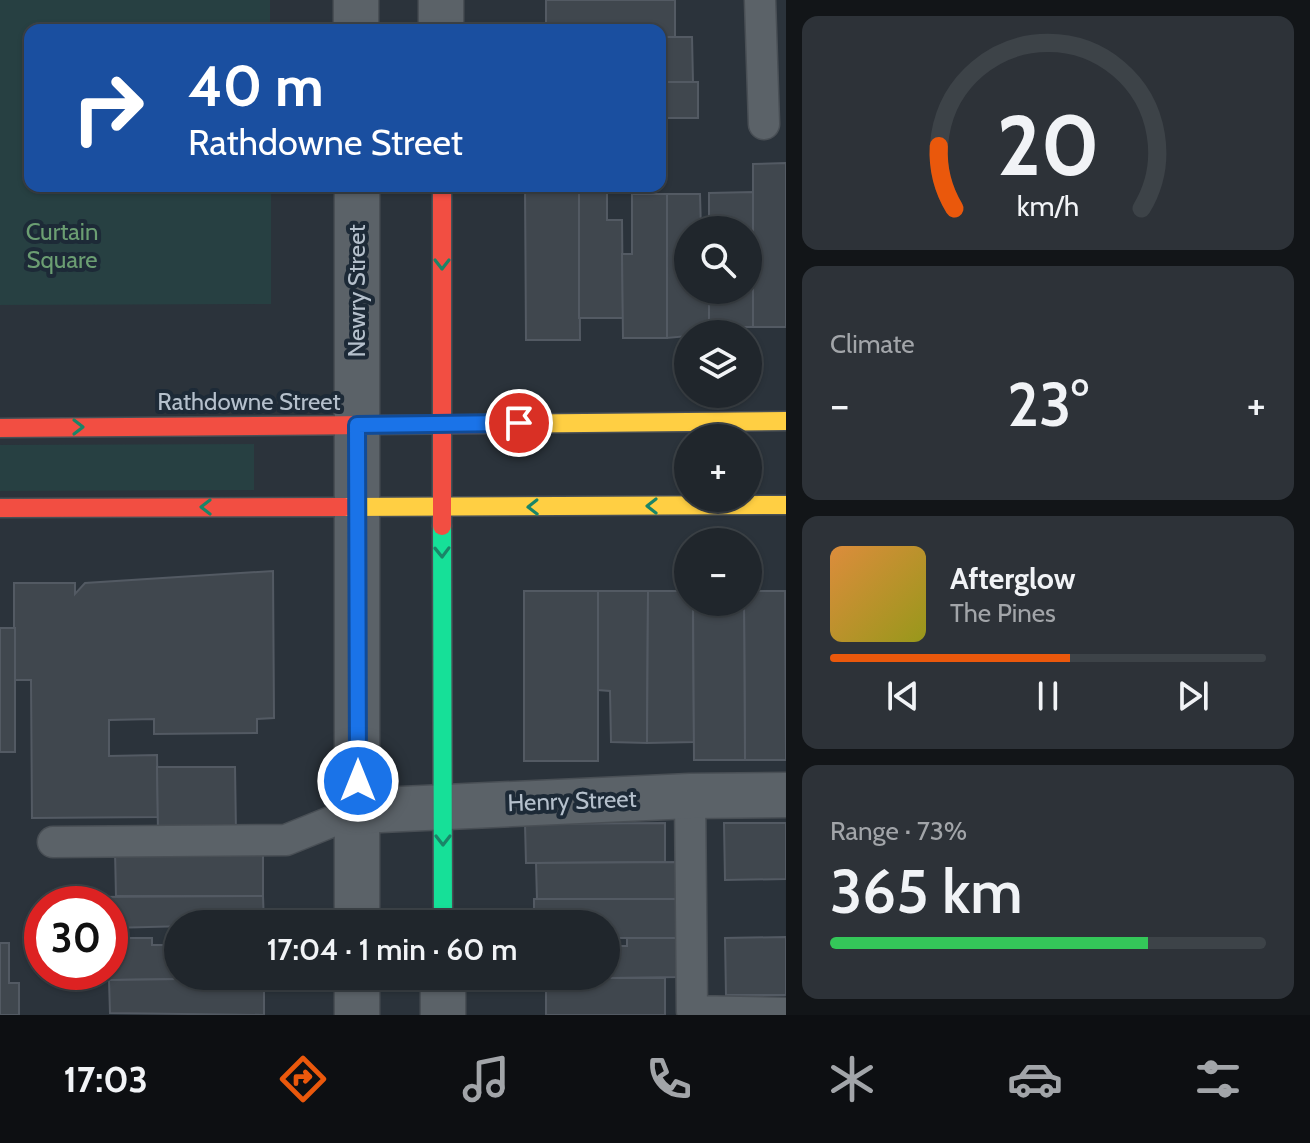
<!DOCTYPE html>
<meta charset="utf-8">
<style>
:root{--surface:#20262c;--page:#2d3238;--text:#f1f3f6;--muted:#a2a5a9;--line:#3d4348;--accent:#ea580c}
body{margin:0;font-family:Cabin,sans-serif;background:var(--page);color:var(--text);height:100vh;display:flex;flex-direction:column;font-size:30px;white-space:nowrap}
*{box-sizing:border-box;margin:0}
p{font-size:26px;color:var(--muted)}
.icon{flex:none;width:44px;height:44px;fill:none;stroke:currentColor;stroke-width:2;stroke-linecap:round;stroke-linejoin:round}
.map{position:relative;flex:1;overflow:hidden}
.details{display:flex;flex-direction:column;gap:16px;padding:16px;background:#121518;width:524px}
.details>*{flex:none}
.banner{position:absolute;left:24px;top:24px;width:642px;height:168px;border-radius:16px;box-shadow:0 2px 6px #0004,0 0 0 2px var(--line);background:#1a4fa0;color:#fff;overflow:hidden}
.controls{position:absolute;left:674px;top:216px;display:grid;gap:16px}
.controls a{display:grid;place-items:center;width:88px;height:88px;border-radius:50%;background:var(--surface);box-shadow:0 2px 6px #0004,0 0 0 2px var(--line);font-size:40px}
.speed{position:absolute;left:24px;top:886px;display:flex;gap:16px;font-size:40px;font-weight:700;text-align:center}
.speed>*{display:grid;place-content:center;width:104px;height:104px;border-radius:50%;background:var(--surface);box-shadow:0 2px 6px #0004,0 0 0 2px var(--line);line-height:1}
.speed .limit{border:12px solid #d22;background:#fff;color:#111}
.pin{position:absolute;display:grid;place-items:center;width:68px;height:68px;color:#fff;margin:-34px;border:4px solid #fff;border-radius:50%;box-shadow:0 2px 8px #0007}
.me{position:absolute;width:88px;margin:-44px;rotate:0deg;stroke-linejoin:round;filter:drop-shadow(0 0 6px #0008)}
.turn{display:flex;align-items:center;gap:28px;height:168px;padding:0 32px;font-size:36px}
.turn .icon{width:104px;height:104px;stroke-width:2.5}
.turn b{display:block;font-size:56px;line-height:68px}
.big{font-size:60px;font-weight:600;line-height:1.1}
.details .card{flex:1;display:flex;flex-direction:column;justify-content:center;gap:12px;min-width:0;padding:0 28px;border-radius:16px;background:var(--page)}
.details .dial{align-items:center;gap:0}
.dial svg{height:208px;overflow:visible;fill:none;stroke:var(--line);stroke-width:7;stroke-linecap:round;text-anchor:middle}
.dial text{fill:var(--text);stroke:none}
.song{display:flex;align-items:center;gap:24px}
.cover{width:96px;height:96px;border-radius:12px;background:linear-gradient(135deg,hsl(30 70% 55%),hsl(60 70% 35%))}
.played{height:8px;border-radius:4px;background:linear-gradient(90deg,var(--accent) 55%,var(--line) 55%)}
.keys{display:flex;justify-content:space-around;direction:ltr}
.heat{display:flex;justify-content:space-between;align-items:center;font-size:44px;direction:ltr}
.charge{height:12px;border-radius:6px;background:linear-gradient(90deg,#34c759 73%,var(--line) 0)}
.trip{position:absolute;left:164px;top:910px;width:456px;height:80px;border-radius:40px;background:var(--surface);box-shadow:0 2px 6px #0004,0 0 0 2px var(--line);font-weight:600;line-height:80px;text-align:center}
.menu{display:flex;height:128px;justify-content:space-around;align-items:center;background:#0d0f12;color:var(--muted)}
.menu .icon{width:56px;height:56px}
.menu .current{color:var(--accent)}
.menu b{font-size:36px;color:var(--text)}
main{display:flex;flex:1;min-height:0}
.map>svg:first-child{display:block}
</style>
<main>
<div class="map">
<svg width="786" height="1015" viewBox="0 0 786 1015">
<rect width="100%" height="100%" fill="#2b333b"/>
<g fill="#274042">
<path d="M 0,0 L 270,0 L 270,30 L 30,30 L 30,186 L 271,186 L 271,304 L 0,305 Z"/>
<path d="M 254,444 L 254,490 L 0,491 L 0,445 Z"/>
</g>
<g fill="#40474e" stroke="#535a63" stroke-width="2">
<path d="M 546,0 L 675,0 L 675,37 L 660,37 L 660,30 L 546,30 Z"/>
<path d="M 660,37 L 692,37 L 693,82 L 660,82 Z"/>
<rect x="660" y="82" width="38" height="36"/>
<path d="M 786,163 L 786,327 L 753,327 L 753,164 Z"/>
<path d="M 525,186 L 579,186 L 580,340 L 526,340 Z"/>
<path d="M 579,186 L 607,186 L 607,220 L 622,220 L 623,318 L 579,318 Z"/>
<path d="M 753,192 L 753,327 L 709,327 L 709,290 L 748,290 L 748,230 L 709,230 L 709,193 Z"/>
<path d="M 632,194 L 667,194 L 667,338 L 623,338 L 622,254 L 632,254 Z"/>
<path d="M 667,194 L 700,194 L 701,230 L 688,230 L 688,290 L 709,290 L 709,334 L 667,338 Z"/>
<path d="M 273,571 L 274,718 L 257,719 L 257,733 L 154,734 L 154,719 L 109,720 L 109,756 L 157,755 L 158,817 L 32,818 L 31,680 L 14,680 L 14,583 L 75,583 L 75,594 L 85,583 Z"/>
<rect x="524" y="591" width="74" height="170"/>
<path d="M 598,591 L 648,591 L 647,743 L 611,742 L 610,691 L 598,690 Z"/>
<path d="M 648,591 L 688,591 L 688,602 L 693,602 L 694,742 L 647,743 Z"/>
<path d="M 748,591 L 785,591 L 786,760 L 745,760 L 744,602 L 748,602 Z"/>
<path d="M 693,602 L 744,602 L 745,760 L 694,760 Z"/>
<rect x="0" y="628" width="15" height="124"/>
<path d="M 157,767 L 235,767 L 236,833 L 158,833 Z"/>
<path d="M 665,823 L 665,862 L 526,863 L 525,824 Z"/>
<path d="M 724,823 L 786,823 L 786,879 L 725,880 Z"/>
<path d="M 115,851 L 263,851 L 263,896 L 116,896 Z"/>
<path d="M 677,862 L 677,899 L 537,899 L 536,863 Z"/>
<path d="M 263,896 L 264,924 L 110,928 L 110,904 L 88,904 L 88,897 Z"/>
<path d="M 534,899 L 677,899 L 678,938 L 606,938 L 606,924 L 534,924 Z"/>
<path d="M 786,937 L 786,995 L 726,995 L 725,938 Z"/>
<path d="M 110,938 L 152,938 L 152,945 L 178,945 L 178,976 L 264,978 L 109,980 Z"/>
<path d="M 606,938 L 611,938 L 611,946 L 627,946 L 627,938 L 678,938 L 678,977 L 541,979 L 606,976 Z"/>
<path d="M 0,943 L 9,943 L 9,983 L 19,983 L 19,1015 L 0,1015 Z"/>
<path d="M 44,972 L 75,972 L 75,979 L 44,980 Z"/>
<path d="M 264,978 L 264,1015 L 110,1013 L 109,980 Z"/>
<rect x="546" y="978" width="119" height="37"/>
</g>
<g fill="none" stroke-linecap="round" stroke-linejoin="round">
<g stroke="#494f55" stroke-width="33">
<g id="lane">
<path d="M 760,0 L 764,124"/>
<path d="M 690,796 L 692,1011 L 786,1013"/>
<path d="M 53,842 L 286,840 L 358,811"/>
</g>
</g>
<g stroke="#494f55" stroke-width="47">
<g id="street">
<path d="M 356,0 L 356,30"/>
<path d="M 441,30 L 441,0"/>
<path d="M 357,186 L 357,924"/>
<path d="M 358,811 L 690,796 L 786,795"/>
<path d="M 357,1015 L 357,976"/>
<path d="M 443,1015 L 443,976"/>
</g>
</g>
<g stroke="#494f55" stroke-width="21">
<path id="fast" d="M 442,526 L 443,924"/>
</g>
<g stroke="#494f55" stroke-width="21">
<g id="slow">
<path d="M 493,424 L 786,421"/>
<path d="M 345,507 L 786,505"/>
</g>
</g>
<g stroke="#494f55" stroke-width="21">
<g id="jam">
<path d="M 442,186 L 442,526"/>
<path d="M 0,428 L 493,424"/>
<path d="M 0,508 L 345,507"/>
</g>
</g>
<use href="#lane" stroke="#5b6268" stroke-width="30"/>
<use href="#street" stroke="#5b6268" stroke-width="44"/>
<use href="#fast" stroke="#16e098" stroke-width="18"/>
<use href="#slow" stroke="#ffcf43" stroke-width="18"/>
<use href="#jam" stroke="#f24e42" stroke-width="18"/>
</g>
<defs><path id="oneway-chevron" d="M-2-3.5L2.5 0L-2 3.5" fill="none" stroke-width="1.6" stroke-linecap="round" stroke-linejoin="round" transform="scale(2)"/></defs>
<g stroke="#1a8568">
<use href="#oneway-chevron" transform="translate(442 264) rotate(90)"/>
<use href="#oneway-chevron" transform="translate(78 427)"/>
<use href="#oneway-chevron" transform="translate(652 506) rotate(180)"/>
<use href="#oneway-chevron" transform="translate(206 507) rotate(-180)"/>
<use href="#oneway-chevron" transform="translate(533 507) rotate(179)"/>
<use href="#oneway-chevron" transform="translate(442 552) rotate(89)"/>
<use href="#oneway-chevron" transform="translate(443 840) rotate(90)"/>
</g>
<g fill="none" stroke-linecap="round" stroke-linejoin="round">
<g stroke="#114b97" stroke-width="20">
<path id="route" d="M 358,781 L 357,425 L 519,423"/>
</g>
<use href="#route" stroke="#1a73e8" stroke-width="14"/>
</g>
<g text-anchor="middle" stroke-width="8" stroke-linejoin="round" paint-order="stroke">
<g font-size="24" fill="#6b9e72" stroke="#1d2a37">
<text x="62" y="240">Curtain<tspan x="62" dy="28">Square</tspan></text>
</g>
<g font-size="24" fill="#b5c0cc" stroke="#1d2a37">
<text transform="translate(357 291) rotate(-90)" y="8">Newry Street</text>
<text x="249" y="410">Rathdowne Street</text>
<text transform="translate(572 801) rotate(-2)" y="8">Henry Street</text>
</g>
</g>
</svg>
<div class="controls">
<a><svg class="icon" aria-label="search" viewBox="0 0 24 24"><circle cx="10" cy="10" r="6"/><path d="M15 15l6 6"/></svg></a>
<a><svg class="icon" aria-label="layers" viewBox="0 0 24 24"><path d="M12 4l9 5-9 5-9-5zM3 14l9 5 9-5"/></svg></a>
<a>+</a>
<a>−</a>
</div>
<div class="speed"><div class="limit">30</div></div>
<div class="pin" style="left:519px;top:423px;background:#d93025"><svg class="icon" aria-label="arrive" viewBox="0 0 24 24"><path d="M6 21V4h12l-3 4 3 4H6"/></svg></div>
<svg class="me" style="left:358px;top:781px" viewBox="-20 -20 40 40"><circle r="17" fill="#1a73e8" stroke="#fff" stroke-width="3"/><path d="M0-11L8 9 0 5-8 9z" fill="#fff"/></svg>
<div class="trip">17:04 · 1 min · 60 m</div>
<div class="banner">
<div class="turn"><svg class="icon" aria-label="right" viewBox="0 0 24 24"><path d="M7 20v-9h11M14 6l5 5-5 5"/></svg><div><b>40 m</b>Rathdowne Street</div></div>
</div>
</div>
<section class="details">
<div class="card dial"><svg viewBox="0 0 100 80">
<path d="M14 69A42 42 0 1 1 86 69"/>
<path d="M14 69A42 42 0 0 1 8 45" stroke="#ea580c"/>
<text x="50" y="56" font-size="32" font-weight="700">20</text>
<text x="50" y="72" font-size="11">km/h</text>
</svg></div>
<div class="card"><p>Climate</p>
<div class="heat"><a>−</a><b class="big">23°</b><a>+</a></div>
</div>
<div class="card">
<div class="song"><i class="cover"></i><div><b>Afterglow</b><p>The Pines</p></div></div>
<div class="played"></div>
<div class="keys"><svg class="icon" aria-label="previous" viewBox="0 0 24 24"><path d="M18 5L8 12l10 7zM5 5v14"/></svg><svg class="icon" aria-label="pause" viewBox="0 0 24 24"><path d="M8 5v14M16 5v14"/></svg><svg class="icon" aria-label="next" viewBox="0 0 24 24"><path d="M6 5l10 7-10 7zM19 5v14"/></svg></div>
</div>
<div class="card"><p>Range · 73%</p><b class="big">365 km</b><div class="charge"></div></div>
</section>
</main>
<nav class="menu">
<b>17:03</b>
<svg class="icon current" aria-label="directions" viewBox="0 0 24 24"><path d="M12 3l9 9-9 9-9-9zM9 14v-3h6M13 9l2 2-2 2"/></svg>
<svg class="icon" aria-label="music" viewBox="0 0 24 24"><path d="M9 18V5l10-2v13"/><circle cx="6" cy="18" r="3"/><circle cx="16" cy="16" r="3"/></svg>
<svg class="icon" aria-label="phone" viewBox="0 0 24 24"><path d="M5 4h4l2 5-3 2q2 4 5 5l2-3 5 2v4C11 20 4 13 5 4z"/></svg>
<svg class="icon" aria-label="climate" viewBox="0 0 24 24"><path d="M12 3v18M4 7l16 10M4 17L20 7"/></svg>
<svg class="icon" aria-label="car" viewBox="0 0 24 24"><path d="M5 17H2v-5l4-1 3-4h7l3 4 3 1v5h-3M9 17h6M6 11h13"/><circle cx="7" cy="17" r="2"/><circle cx="17" cy="17" r="2"/></svg>
<svg class="icon" aria-label="filters" viewBox="0 0 24 24"><path d="M4 7h16M4 17h16"/><circle cx="9" cy="7" r="2"/><circle cx="15" cy="17" r="2"/></svg>
</nav>
